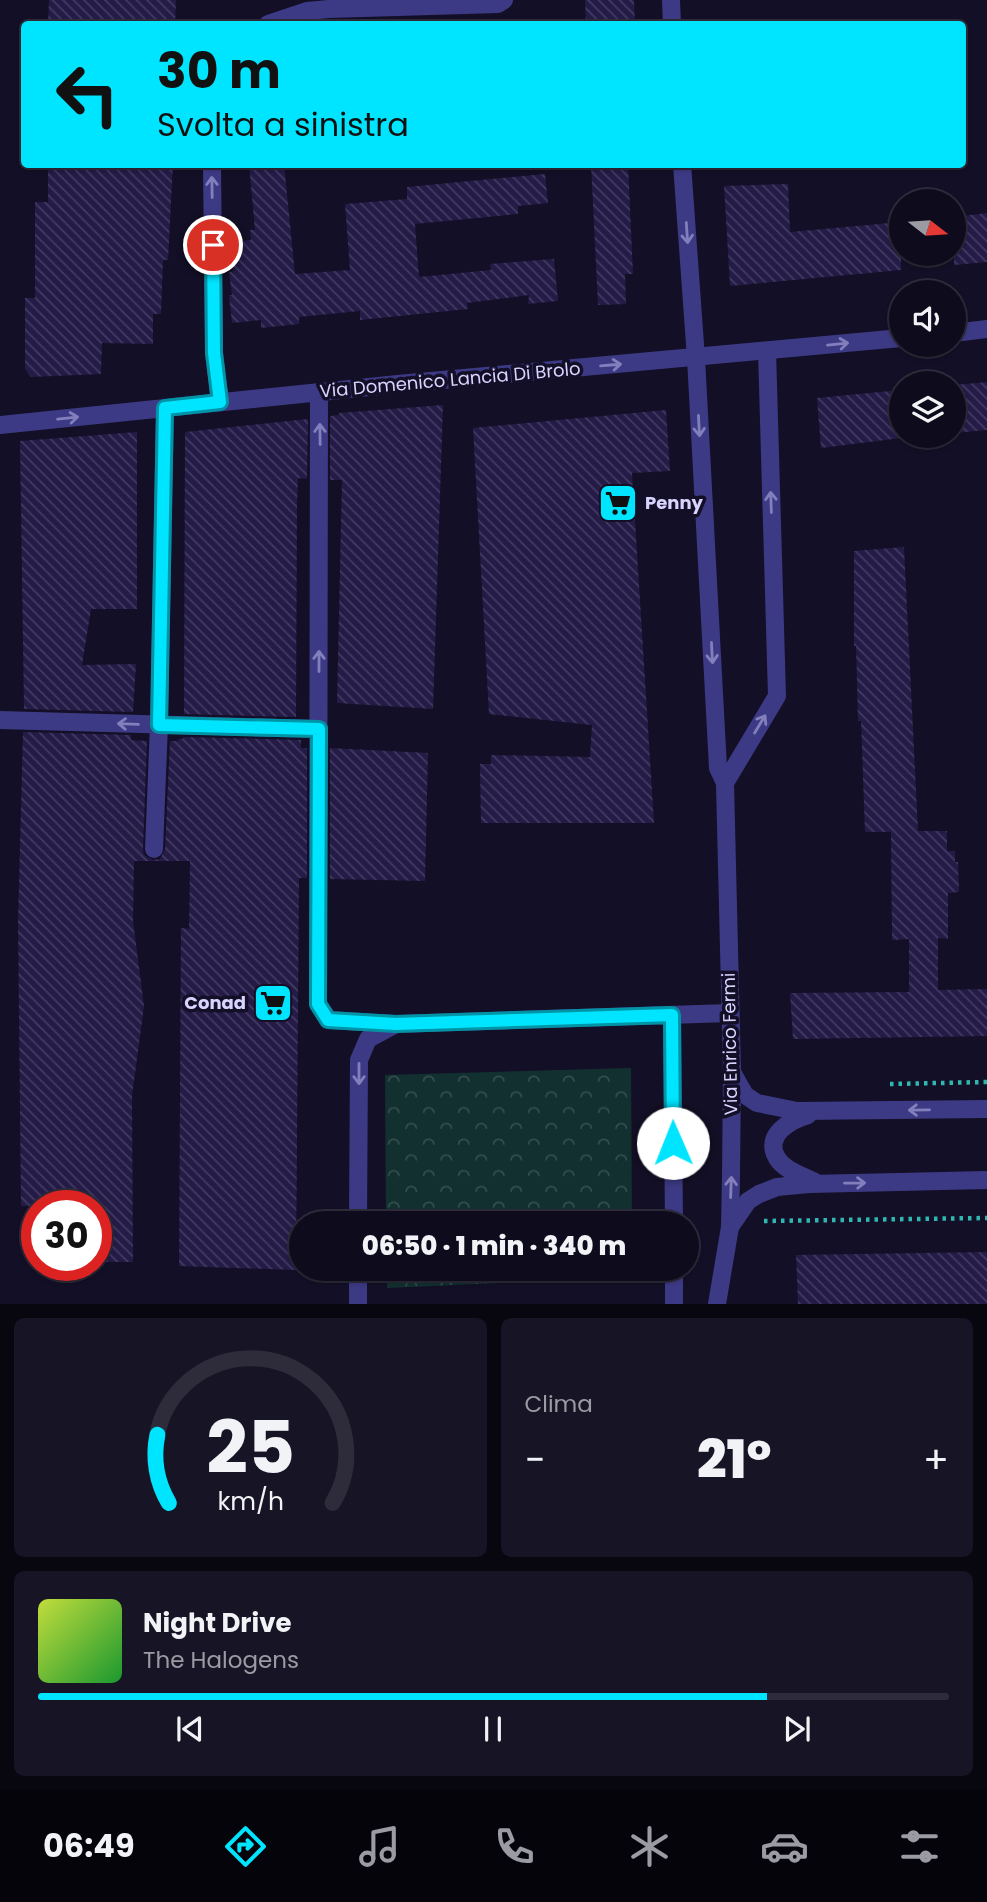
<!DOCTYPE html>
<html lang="it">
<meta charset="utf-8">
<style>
:root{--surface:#0e0b1c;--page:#171425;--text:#f1f3f6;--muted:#9b9ba3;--line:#2e2b3b;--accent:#00e5ff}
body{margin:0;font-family:Poppins,sans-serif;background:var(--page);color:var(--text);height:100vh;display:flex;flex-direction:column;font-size:26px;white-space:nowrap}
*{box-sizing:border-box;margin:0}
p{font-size:23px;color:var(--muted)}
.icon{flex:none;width:38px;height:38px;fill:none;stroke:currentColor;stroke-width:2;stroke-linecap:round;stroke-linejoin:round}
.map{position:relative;height:1304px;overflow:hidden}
.sheet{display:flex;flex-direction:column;gap:14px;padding:14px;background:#08060f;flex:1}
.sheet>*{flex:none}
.guide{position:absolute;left:21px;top:21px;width:945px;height:147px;border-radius:7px;box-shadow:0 2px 5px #0004,0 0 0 2px var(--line);background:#00e5ff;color:#111;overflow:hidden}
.needle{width:46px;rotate:107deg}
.tools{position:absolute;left:889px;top:189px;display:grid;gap:14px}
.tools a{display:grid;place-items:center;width:77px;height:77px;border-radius:50%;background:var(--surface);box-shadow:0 2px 5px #0004,0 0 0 2px var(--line);font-size:35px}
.speed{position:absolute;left:21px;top:1190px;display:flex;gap:14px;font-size:35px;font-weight:700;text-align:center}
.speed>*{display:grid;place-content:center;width:91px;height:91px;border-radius:50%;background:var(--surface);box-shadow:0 2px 5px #0004,0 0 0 2px var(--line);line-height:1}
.speed .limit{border:10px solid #d22;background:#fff;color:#111}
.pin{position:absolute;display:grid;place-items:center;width:60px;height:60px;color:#fff;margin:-30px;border:4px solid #fff;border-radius:50%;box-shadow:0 2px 7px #0007}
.me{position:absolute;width:77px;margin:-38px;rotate:359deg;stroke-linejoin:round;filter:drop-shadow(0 0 5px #0008)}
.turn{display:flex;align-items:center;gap:24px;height:147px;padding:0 21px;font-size:32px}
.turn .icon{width:91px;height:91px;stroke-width:2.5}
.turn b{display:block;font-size:49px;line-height:60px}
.big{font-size:52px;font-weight:800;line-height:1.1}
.sheet .widget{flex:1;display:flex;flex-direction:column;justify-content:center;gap:10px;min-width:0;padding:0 24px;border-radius:10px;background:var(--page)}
.sheet .dial{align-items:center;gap:0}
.dial svg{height:182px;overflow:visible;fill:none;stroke:var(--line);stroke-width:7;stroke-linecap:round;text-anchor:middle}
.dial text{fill:var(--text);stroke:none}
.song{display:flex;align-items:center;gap:21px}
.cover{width:84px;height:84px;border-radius:10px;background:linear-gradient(135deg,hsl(70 70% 55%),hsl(130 70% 35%))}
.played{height:7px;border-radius:4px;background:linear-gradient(90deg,var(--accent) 80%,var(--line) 80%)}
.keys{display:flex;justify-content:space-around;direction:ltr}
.heat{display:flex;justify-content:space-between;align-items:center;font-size:38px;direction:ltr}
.sheet .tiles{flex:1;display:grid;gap:14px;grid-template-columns:1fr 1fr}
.widget:last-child{grid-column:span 2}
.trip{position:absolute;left:289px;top:1211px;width:410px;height:70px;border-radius:35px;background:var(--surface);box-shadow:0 2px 5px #0004,0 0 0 2px var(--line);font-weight:800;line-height:70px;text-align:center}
.tabs{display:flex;height:112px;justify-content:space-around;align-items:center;background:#06040b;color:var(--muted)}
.tabs .icon{width:49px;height:49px}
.tabs .selected{color:var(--accent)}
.tabs b{font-size:32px;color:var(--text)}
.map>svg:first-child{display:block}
</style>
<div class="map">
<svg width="987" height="1304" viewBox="0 0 987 1304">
<defs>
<pattern id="park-crowns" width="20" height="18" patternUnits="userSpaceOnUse" patternTransform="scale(1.75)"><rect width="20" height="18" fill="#12302f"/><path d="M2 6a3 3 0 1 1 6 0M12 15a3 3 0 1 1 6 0" fill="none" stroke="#344d4e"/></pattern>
<pattern id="building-back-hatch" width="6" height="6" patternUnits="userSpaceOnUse" patternTransform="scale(1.75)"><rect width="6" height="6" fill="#241b47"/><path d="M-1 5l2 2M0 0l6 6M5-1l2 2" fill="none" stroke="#433b63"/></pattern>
</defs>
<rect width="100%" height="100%" fill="#130f26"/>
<g fill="url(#park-crowns)">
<path d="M 631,1068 L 632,1223 L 386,1223 L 385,1075 Z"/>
<path d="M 387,1269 L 632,1269 L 632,1277 L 387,1288 Z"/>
</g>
<g fill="url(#building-back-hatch)">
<path d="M 49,0 L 176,0 L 175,24 L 48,24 Z"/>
<path d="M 585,0 L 634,0 L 635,24 L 586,24 Z"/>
<path d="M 48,164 L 173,164 L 168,260 L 163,260 L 161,314 L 153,314 L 153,344 L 102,343 L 101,374 L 31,377 L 25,369 L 25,298 L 35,298 L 35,202 L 48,202 Z"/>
<path d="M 249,164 L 284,164 L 295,274 L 350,270 L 345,204 L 407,199 L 407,187 L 545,174 L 548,203 L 518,206 L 518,214 L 415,224 L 419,277 L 491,270 L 490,264 L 554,259 L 558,301 L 528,304 L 529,295 L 467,303 L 468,309 L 360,320 L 360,311 L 299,317 L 299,324 L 261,328 L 261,320 L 232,323 L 229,295 L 232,295 L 229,272 L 233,271 L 230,242 L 251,240 L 250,230 L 255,230 Z"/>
<path d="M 591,164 L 628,164 L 633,274 L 625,274 L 626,304 L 598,305 Z"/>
<path d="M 788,184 L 790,232 L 901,222 L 901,270 L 730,286 L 724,186 Z"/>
<path d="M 987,213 L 987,262 L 954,265 L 954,217 Z"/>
<path d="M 987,382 L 987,430 L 954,433 L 954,385 Z"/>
<path d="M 901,390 L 901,438 L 821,448 L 817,398 Z"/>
<path d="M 443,405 L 433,709 L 337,703 L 342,480 L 330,480 L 330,416 L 339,415 L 339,413 Z"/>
<path d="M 666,410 L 670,471 L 632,473 L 654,823 L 481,823 L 480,764 L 491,764 L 491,755 L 590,757 L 592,725 L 489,714 L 473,428 Z"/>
<path d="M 308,419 L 307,479 L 298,478 L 297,504 L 296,717 L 184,714 L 185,432 Z"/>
<path d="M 137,432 L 137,609 L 91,609 L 82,665 L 136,664 L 133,712 L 24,709 L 20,441 Z"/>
<path d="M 904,547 L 918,831 L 947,831 L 947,851 L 955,851 L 955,862 L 958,862 L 959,892 L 948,893 L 948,939 L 938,938 L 938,990 L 987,989 L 987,1036 L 793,1039 L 790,993 L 909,992 L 909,939 L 892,940 L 891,832 L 865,832 L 861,721 L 858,721 L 856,646 L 854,646 L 854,551 Z"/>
<path d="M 23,732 L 131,735 L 131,740 L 147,741 L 143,849 L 144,855 L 153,860 L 160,859 L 165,849 L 170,741 L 178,741 L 178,739 L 183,739 L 183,737 L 301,740 L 301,748 L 307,748 L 307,878 L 299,878 L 296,1270 L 179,1266 L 181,928 L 189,929 L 190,861 L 134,861 L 133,921 L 144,1006 L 132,1096 L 133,1262 L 96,1262 L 96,1206 L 21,1206 L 18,921 Z"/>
<path d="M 330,748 L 428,753 L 425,881 L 330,879 Z"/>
<path d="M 987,1252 L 987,1304 L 798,1304 L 796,1255 Z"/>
</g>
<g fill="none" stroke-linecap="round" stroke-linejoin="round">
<g stroke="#2fb8b0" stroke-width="4.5" stroke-dasharray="3.5 5" stroke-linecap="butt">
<path d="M 890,1084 L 987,1082"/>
<path d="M 764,1221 L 987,1218"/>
</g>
<g stroke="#3d3a85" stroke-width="18">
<path d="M 671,0 L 672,24"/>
<path d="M 268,24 L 307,11 L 329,9 L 498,4 L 504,0"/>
<path d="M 212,164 L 214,353 L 220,402"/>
<path d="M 682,164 L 696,358 L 718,768 L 725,783 L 732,1072 L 731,1175 L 730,1227 L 717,1304"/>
<path d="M 954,333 L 987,329"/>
<path d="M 319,392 L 318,1004 L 329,1020 L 396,1024 L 729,1013"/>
<path d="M 0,425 L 398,384 L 901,338"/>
<path d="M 0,720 L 319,729"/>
<path d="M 725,783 L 777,696 L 767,351"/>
<path d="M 154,849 L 159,725 L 165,408"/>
<path d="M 672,1015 L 674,1223"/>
<path d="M 733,1074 L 745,1095 L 757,1103 L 797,1111 L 987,1109"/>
<path d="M 808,1115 C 791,1120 763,1135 777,1158 C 784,1170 803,1176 815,1182"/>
<path d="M 358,1223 L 359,1060 L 368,1039 L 396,1024"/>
<path d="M 730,1227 L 748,1201 L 759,1194 L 777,1187 L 809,1184 L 987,1180"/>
<path d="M 674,1269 L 674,1304"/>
<path d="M 358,1304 L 358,1269"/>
</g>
</g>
<defs><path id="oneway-shaft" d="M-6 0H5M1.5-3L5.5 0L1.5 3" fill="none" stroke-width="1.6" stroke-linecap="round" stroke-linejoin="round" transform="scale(1.75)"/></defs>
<g stroke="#837fbc">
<use href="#oneway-shaft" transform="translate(212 187) rotate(-91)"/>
<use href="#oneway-shaft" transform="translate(687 233) rotate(86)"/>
<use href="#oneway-shaft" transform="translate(838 344) rotate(-6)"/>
<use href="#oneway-shaft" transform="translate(611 365) rotate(-5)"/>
<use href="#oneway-shaft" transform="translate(68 418) rotate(-6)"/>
<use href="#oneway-shaft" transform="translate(699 426) rotate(87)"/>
<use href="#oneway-shaft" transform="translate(320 434) rotate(-91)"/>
<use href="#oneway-shaft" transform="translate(771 502) rotate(-92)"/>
<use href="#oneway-shaft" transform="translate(712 653) rotate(87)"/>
<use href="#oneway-shaft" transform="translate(319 661) rotate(-90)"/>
<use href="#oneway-shaft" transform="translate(128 724) rotate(-178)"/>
<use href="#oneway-shaft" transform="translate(760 724) rotate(-59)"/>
<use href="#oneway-shaft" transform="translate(359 1074) rotate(90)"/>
<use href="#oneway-shaft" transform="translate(919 1110) rotate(179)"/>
<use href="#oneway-shaft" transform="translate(855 1183) rotate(-1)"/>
<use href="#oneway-shaft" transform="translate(731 1187) rotate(-88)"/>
</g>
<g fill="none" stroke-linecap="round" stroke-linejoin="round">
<g stroke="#0095a6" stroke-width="18">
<path id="route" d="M 213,245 L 214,353 L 220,402 L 165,408 L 159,725 L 319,729 L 318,1004 L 328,1020 L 396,1024 L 672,1015 L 673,1143"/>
</g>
<use href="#route" stroke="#00e5ff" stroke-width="12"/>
</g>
<defs>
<g id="supermarket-square" transform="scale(2.0125)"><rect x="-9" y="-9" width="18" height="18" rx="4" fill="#00e5ff" stroke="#130f26"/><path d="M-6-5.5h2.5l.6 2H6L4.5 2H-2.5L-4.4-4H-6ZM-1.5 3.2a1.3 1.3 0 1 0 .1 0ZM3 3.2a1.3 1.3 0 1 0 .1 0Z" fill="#111"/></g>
</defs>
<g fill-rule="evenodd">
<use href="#supermarket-square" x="618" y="503"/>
<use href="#supermarket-square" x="273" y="1003"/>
</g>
<g text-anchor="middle" stroke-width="7" stroke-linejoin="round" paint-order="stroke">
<g font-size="18" fill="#d9d4ff" stroke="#130f26">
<text transform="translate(450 380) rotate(-5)" y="6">Via Domenico Lancia Di Brolo</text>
<text transform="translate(730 1044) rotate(-91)" y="6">Via Enrico Fermi</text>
</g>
<g font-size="18" font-weight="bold" fill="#d9d4ff" stroke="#130f26" text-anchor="start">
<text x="645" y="509">Penny</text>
<text x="246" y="1009" text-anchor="end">Conad</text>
</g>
</g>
</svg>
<div class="tools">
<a><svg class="needle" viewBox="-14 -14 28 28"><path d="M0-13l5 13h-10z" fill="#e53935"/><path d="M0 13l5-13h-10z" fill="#9b9ba3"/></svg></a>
<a><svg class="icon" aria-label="sound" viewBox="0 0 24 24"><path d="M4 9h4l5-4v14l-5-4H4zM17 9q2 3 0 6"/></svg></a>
<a><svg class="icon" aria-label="layers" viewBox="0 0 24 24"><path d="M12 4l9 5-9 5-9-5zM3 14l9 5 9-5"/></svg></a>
</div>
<div class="speed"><div class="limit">30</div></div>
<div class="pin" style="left:213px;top:245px;background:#d93025"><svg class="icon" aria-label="arrive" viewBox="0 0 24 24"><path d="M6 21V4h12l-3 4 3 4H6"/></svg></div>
<svg class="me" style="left:673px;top:1143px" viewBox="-20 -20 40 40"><circle r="19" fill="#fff"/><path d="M0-13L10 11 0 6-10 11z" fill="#00e5ff"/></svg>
<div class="trip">06:50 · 1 min · 340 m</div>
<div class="guide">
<div class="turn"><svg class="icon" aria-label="left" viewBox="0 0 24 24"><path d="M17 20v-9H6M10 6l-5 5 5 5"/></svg><div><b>30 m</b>Svolta a sinistra</div></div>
</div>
</div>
<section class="sheet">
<div class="tiles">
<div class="widget dial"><svg viewBox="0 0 100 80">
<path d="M14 69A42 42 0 1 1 86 69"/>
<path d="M14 69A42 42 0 0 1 9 39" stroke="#00e5ff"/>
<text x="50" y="56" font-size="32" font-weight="700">25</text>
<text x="50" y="72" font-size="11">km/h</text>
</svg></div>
<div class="widget"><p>Clima</p>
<div class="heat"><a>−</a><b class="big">21°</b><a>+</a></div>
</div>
<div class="widget">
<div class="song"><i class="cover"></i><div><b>Night Drive</b><p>The Halogens</p></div></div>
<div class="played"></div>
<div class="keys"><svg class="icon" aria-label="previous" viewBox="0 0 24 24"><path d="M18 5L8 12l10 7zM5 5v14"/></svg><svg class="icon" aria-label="pause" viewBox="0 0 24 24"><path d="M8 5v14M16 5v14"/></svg><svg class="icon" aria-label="next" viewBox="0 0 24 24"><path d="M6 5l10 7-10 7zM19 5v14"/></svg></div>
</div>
</div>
</section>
<nav class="tabs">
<b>06:49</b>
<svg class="icon selected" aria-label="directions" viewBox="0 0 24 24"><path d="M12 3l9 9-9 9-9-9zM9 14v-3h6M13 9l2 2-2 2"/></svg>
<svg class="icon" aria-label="music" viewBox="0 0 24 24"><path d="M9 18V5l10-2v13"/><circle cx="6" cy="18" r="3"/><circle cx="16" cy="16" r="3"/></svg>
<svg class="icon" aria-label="phone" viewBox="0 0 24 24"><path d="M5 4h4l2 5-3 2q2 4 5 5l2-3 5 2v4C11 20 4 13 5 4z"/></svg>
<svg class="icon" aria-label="climate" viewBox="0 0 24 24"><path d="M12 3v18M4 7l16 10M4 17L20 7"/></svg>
<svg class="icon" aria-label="car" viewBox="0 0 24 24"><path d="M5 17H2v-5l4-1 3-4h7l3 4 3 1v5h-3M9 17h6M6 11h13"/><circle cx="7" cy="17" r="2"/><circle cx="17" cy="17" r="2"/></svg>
<svg class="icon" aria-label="filters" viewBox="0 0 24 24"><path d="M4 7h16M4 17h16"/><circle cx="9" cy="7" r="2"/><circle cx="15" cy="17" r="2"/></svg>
</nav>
